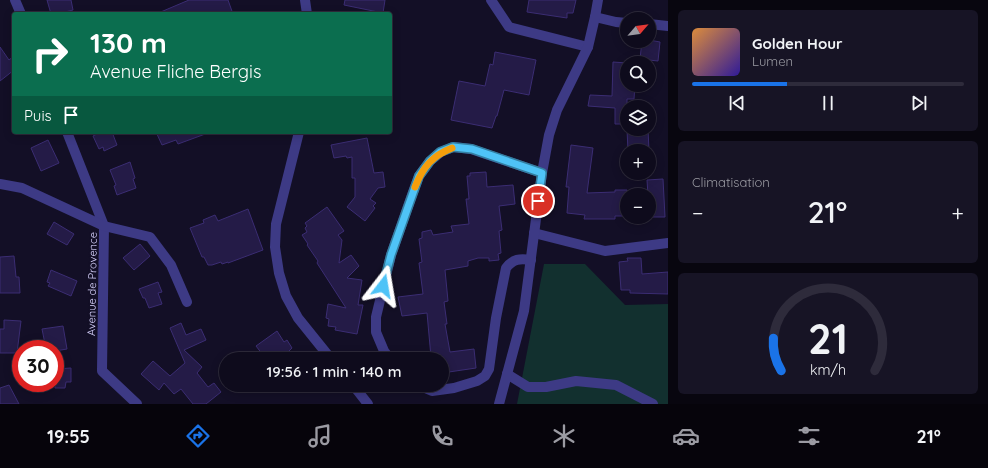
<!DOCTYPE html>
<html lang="fr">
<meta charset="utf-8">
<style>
:root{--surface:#0e0b1c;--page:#171425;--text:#f1f3f6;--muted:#9b9ba3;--line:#2e2b3b;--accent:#1a73e8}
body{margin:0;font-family:Quicksand,sans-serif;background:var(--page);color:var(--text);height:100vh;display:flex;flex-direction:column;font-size:15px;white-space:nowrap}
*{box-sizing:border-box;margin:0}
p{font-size:13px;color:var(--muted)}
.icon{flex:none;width:22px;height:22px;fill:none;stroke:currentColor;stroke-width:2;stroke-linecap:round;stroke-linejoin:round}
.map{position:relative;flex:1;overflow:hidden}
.panel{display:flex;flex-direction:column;gap:10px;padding:10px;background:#08060f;width:320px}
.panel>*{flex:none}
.hud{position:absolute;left:12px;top:12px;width:380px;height:122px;border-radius:4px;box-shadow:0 2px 10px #0003,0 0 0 1px var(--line);background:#0b6e4f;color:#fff;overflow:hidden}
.needle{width:26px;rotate:62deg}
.tools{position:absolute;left:620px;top:12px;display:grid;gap:8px}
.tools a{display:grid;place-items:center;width:36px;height:36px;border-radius:50%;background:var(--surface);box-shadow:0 2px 10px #0003,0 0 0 1px var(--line);font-size:20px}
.speed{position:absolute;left:12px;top:340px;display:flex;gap:8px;font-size:20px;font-weight:700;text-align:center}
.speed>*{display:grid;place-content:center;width:52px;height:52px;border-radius:50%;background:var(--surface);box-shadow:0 2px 10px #0003,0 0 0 1px var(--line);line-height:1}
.speed .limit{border:6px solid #d22;background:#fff;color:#111}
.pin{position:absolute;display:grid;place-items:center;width:34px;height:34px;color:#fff;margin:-17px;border:2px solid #fff;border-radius:50%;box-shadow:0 1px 4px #0007}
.me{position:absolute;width:44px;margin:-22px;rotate:14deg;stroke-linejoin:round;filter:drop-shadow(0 0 3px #0008)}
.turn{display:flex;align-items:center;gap:14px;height:84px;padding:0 12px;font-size:18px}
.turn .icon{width:52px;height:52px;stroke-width:2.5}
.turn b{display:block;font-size:28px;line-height:34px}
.then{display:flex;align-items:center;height:38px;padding:0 12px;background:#0003;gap:8px;font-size:15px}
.big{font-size:30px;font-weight:600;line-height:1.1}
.panel .widget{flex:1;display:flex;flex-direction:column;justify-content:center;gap:6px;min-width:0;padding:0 14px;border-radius:6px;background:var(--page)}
.panel .dial{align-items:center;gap:0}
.dial svg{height:104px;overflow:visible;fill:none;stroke:var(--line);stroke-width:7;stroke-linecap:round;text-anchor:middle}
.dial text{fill:var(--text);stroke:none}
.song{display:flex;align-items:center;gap:12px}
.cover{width:48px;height:48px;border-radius:6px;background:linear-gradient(135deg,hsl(30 70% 55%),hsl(250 70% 35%))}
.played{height:4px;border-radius:2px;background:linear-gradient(90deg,var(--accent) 35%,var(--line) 35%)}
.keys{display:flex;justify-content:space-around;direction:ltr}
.heat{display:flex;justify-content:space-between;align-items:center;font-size:22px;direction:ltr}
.trip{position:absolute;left:219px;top:352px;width:230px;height:40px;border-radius:20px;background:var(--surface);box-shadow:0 2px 10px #0003,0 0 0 1px var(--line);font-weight:600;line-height:40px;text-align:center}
.dock{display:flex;height:64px;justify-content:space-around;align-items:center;background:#06040b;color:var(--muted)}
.dock .icon{width:28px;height:28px}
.dock .on{color:var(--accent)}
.dock b{font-size:18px;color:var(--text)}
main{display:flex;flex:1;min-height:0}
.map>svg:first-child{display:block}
</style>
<main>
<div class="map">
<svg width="668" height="404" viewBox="0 0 668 404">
<rect width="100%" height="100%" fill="#130f26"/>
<path fill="#12302f" d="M 544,264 L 585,264 L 625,305 L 668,304 L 668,404 L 517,404 Z"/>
<g fill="#241b47" stroke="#3b2d73">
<path d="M 47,0 L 71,0 L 73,10 L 57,14 L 51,14 Z"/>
<path d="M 189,0 L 228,0 L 233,14 L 156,14 Z"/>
<path d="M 345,0 L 385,0 L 383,13 L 344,5 Z"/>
<path d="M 529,0 L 576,0 L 573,13 L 567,13 L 567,18 L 527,12 Z"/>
<path d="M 649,40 L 660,42 L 658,61 L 640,59 L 642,41 Z"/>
<path d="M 0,47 L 9,60 L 14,56 L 14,70 L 0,81 Z"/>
<path d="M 495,52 L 536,60 L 529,95 L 504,90 L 497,116 L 496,116 L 492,128 L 451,120 L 459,81 L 485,86 L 490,64 L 493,65 Z"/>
<path d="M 613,62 L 627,63 L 627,85 L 635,85 L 634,99 L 627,99 L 627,124 L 615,124 L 615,108 L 588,106 L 590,95 L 612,96 Z"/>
<path d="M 627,129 L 648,129 L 649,151 L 628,151 Z"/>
<path d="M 101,132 L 112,132 L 117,145 L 104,151 L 103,147 L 99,149 L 93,136 Z"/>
<path d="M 156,132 L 208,132 L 208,133 L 178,144 L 176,140 L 162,145 Z"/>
<path d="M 367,138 L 374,173 L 383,172 L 385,187 L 378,188 L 370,199 L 376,203 L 373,206 L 375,208 L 365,221 L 347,207 L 355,197 L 355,178 L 352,178 L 352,157 L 347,158 L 346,156 L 334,158 L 331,145 Z"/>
<path d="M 48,140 L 59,163 L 41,171 L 31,148 Z"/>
<path d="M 571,145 L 593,148 L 587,193 L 615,192 L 615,190 L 627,190 L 627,216 L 615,216 L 615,219 L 584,219 L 585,215 L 567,213 L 569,187 L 566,187 Z"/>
<path d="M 130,162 L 135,178 L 133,179 L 136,188 L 117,195 L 114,186 L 116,185 L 110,170 Z"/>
<path d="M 486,172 L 487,187 L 513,185 L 515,204 L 499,206 L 502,230 L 499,231 L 501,253 L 498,254 L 499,260 L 489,261 L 489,258 L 478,258 L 468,261 L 468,266 L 445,270 L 448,301 L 444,302 L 447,324 L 445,324 L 450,352 L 474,349 L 476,368 L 442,373 L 442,359 L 435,359 L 435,356 L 431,357 L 427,313 L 402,316 L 398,297 L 423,294 L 419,263 L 422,262 L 419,239 L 422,238 L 422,232 L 431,230 L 433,235 L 453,232 L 451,226 L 469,224 L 466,199 L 469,199 L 467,176 L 470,176 L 470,173 Z"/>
<path d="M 663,179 L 665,217 L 649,217 L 649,195 L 648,195 L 647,180 Z"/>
<path d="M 327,207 L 344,231 L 338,235 L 342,240 L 339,263 L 351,255 L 359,266 L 347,278 L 362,280 L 358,305 L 363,305 L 357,334 L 335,330 L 336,327 L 328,326 L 329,319 L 326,318 L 328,304 L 346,308 L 317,263 L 318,261 L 307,245 L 308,244 L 302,235 L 307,232 L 305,228 L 307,226 L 305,223 Z"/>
<path d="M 248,209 L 263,250 L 228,263 L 228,262 L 222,264 L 221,262 L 212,265 L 208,265 L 204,257 L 202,257 L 190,228 L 204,223 L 203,220 L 215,215 L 218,221 Z"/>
<path d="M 54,222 L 74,234 L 67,245 L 47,234 Z"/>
<path d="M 140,244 L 150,256 L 134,270 L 123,258 Z"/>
<path d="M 14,256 L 16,277 L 19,277 L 20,293 L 0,293 L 0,257 Z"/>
<path d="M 627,258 L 641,258 L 642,274 L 668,272 L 668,294 L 630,293 L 630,290 L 621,290 L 619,262 L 628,261 Z"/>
<path d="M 51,270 L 77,281 L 71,296 L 48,286 L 50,283 L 47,282 Z"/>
<path d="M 158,282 L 162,292 L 158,293 L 162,304 L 149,308 L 145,298 L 143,298 L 139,289 Z"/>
<path d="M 4,320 L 21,321 L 17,353 L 0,353 L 0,329 L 4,329 Z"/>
<path d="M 181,323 L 186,335 L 201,329 L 206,340 L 184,350 L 202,367 L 197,373 L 208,387 L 214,383 L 221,392 L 206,404 L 193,404 L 181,389 L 174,394 L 164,383 L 159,390 L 141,374 L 153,361 L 170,376 L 185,363 L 170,328 Z"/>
<path d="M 63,326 L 67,349 L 55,351 L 55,349 L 46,349 L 42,329 Z"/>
<path d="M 277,331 L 284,342 L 287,340 L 292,348 L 289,351 L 294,359 L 266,359 L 256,346 Z"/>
<path d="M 71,368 L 71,382 L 66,382 L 65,388 L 55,388 L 55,369 Z"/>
<path d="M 9,385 L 19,404 L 0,404 L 0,388 Z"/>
</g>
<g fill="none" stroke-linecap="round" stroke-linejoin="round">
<g stroke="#3d3a85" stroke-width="10">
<path d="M 15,0 L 21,14"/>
<path d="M 491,0 L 509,27 L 588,47"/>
<path d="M 595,17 L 616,22 L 627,23"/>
<path d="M 649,24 L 668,26"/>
<path d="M 67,132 L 104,226 L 102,371 L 137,404"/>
<path d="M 0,184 L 22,188 L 104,226 L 150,237 L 171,265 L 187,302"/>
<path d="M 534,233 L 605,251 L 668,243"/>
<path d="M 390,359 L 384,351 L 376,332 L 376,317 L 391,255 L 412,195 L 419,176 L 430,161 L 441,152 L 453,147 L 471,149 L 542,173"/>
<path d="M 507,374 L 528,387 L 546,387 L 576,381 L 616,385 L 653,404"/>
<path d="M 418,385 L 432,391 L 454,388 L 477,381 L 485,376 L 489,369 L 496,318 L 506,268 C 513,259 520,258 531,260"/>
</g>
<g stroke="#3d3a85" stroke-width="10">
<path d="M 305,0 L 307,14"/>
<path d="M 299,132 L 276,224 L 275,247 L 279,273 L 286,296 L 298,318 L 331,359"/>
<path d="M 353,385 L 368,404"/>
<path d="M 499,404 L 524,311 L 542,173 L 549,135 L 557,110 L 588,47 L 595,17 L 598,0"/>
</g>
</g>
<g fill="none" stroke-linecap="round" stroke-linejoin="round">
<g stroke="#337fa1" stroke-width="10">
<path id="route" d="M 383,286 L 391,255 L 419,176 L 430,161 L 440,152 L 453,147 L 472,149 L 542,173 L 538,201"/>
</g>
<use href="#route" stroke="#4fc3f7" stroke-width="7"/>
<path stroke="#f59e0b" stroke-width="7" d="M 415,187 C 423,167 432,156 452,148"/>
</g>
<g text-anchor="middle" stroke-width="4" stroke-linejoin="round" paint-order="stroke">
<g font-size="11" fill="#d9d4ff" stroke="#130f26">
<text transform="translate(92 284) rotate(-89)" y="4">Avenue de Provence</text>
</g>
</g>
</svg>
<div class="tools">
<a><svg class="needle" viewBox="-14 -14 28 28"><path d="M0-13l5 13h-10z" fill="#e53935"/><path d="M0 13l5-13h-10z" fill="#9b9ba3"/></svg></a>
<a><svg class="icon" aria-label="search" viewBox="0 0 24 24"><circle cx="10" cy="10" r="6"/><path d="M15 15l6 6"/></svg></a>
<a><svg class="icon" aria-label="layers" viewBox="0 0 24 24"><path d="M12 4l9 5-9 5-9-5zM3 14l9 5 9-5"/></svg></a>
<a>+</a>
<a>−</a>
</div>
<div class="speed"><div class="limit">30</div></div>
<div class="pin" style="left:538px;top:201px;background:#d93025"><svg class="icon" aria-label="arrive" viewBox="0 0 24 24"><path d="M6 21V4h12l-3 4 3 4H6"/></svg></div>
<svg class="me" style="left:383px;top:286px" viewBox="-20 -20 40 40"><path d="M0-17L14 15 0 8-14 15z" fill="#4fc3f7" stroke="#fff" stroke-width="4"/></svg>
<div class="trip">19:56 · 1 min · 140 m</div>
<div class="hud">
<div class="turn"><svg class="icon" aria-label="right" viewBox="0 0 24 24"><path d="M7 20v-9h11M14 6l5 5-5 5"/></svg><div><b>130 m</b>Avenue Fliche Bergis</div></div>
<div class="then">Puis<svg class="icon" aria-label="arrive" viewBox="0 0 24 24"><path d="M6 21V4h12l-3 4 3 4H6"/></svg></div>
</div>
</div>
<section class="panel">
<div class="widget">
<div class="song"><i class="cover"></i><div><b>Golden Hour</b><p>Lumen</p></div></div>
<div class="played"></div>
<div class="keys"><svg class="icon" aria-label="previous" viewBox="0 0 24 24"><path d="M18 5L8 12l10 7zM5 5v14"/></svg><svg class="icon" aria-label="pause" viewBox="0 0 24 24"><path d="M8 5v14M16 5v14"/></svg><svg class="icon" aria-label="next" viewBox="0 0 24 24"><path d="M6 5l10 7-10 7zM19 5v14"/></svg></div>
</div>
<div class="widget"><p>Climatisation</p>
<div class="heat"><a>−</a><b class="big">21°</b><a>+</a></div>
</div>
<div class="widget dial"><svg viewBox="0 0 100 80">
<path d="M14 69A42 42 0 1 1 86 69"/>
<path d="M14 69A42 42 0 0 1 8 44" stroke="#1a73e8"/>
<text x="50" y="56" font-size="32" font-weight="700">21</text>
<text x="50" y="72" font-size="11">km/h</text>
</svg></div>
</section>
</main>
<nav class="dock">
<b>19:55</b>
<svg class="icon on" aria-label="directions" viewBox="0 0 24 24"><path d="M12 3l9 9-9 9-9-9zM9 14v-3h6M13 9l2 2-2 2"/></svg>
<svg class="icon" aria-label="music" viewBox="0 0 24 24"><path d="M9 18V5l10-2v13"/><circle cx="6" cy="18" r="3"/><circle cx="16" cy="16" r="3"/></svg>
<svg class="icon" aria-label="phone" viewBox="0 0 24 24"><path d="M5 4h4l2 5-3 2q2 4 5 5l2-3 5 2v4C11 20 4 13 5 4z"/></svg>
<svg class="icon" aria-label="climate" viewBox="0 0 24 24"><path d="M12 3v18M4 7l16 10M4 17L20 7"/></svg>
<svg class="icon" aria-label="car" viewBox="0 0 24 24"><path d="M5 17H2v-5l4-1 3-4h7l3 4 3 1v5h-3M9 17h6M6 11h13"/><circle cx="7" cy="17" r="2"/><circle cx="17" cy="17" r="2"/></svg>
<svg class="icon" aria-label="filters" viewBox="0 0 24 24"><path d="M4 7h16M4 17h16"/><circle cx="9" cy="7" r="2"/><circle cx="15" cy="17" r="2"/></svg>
<b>21°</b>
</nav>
